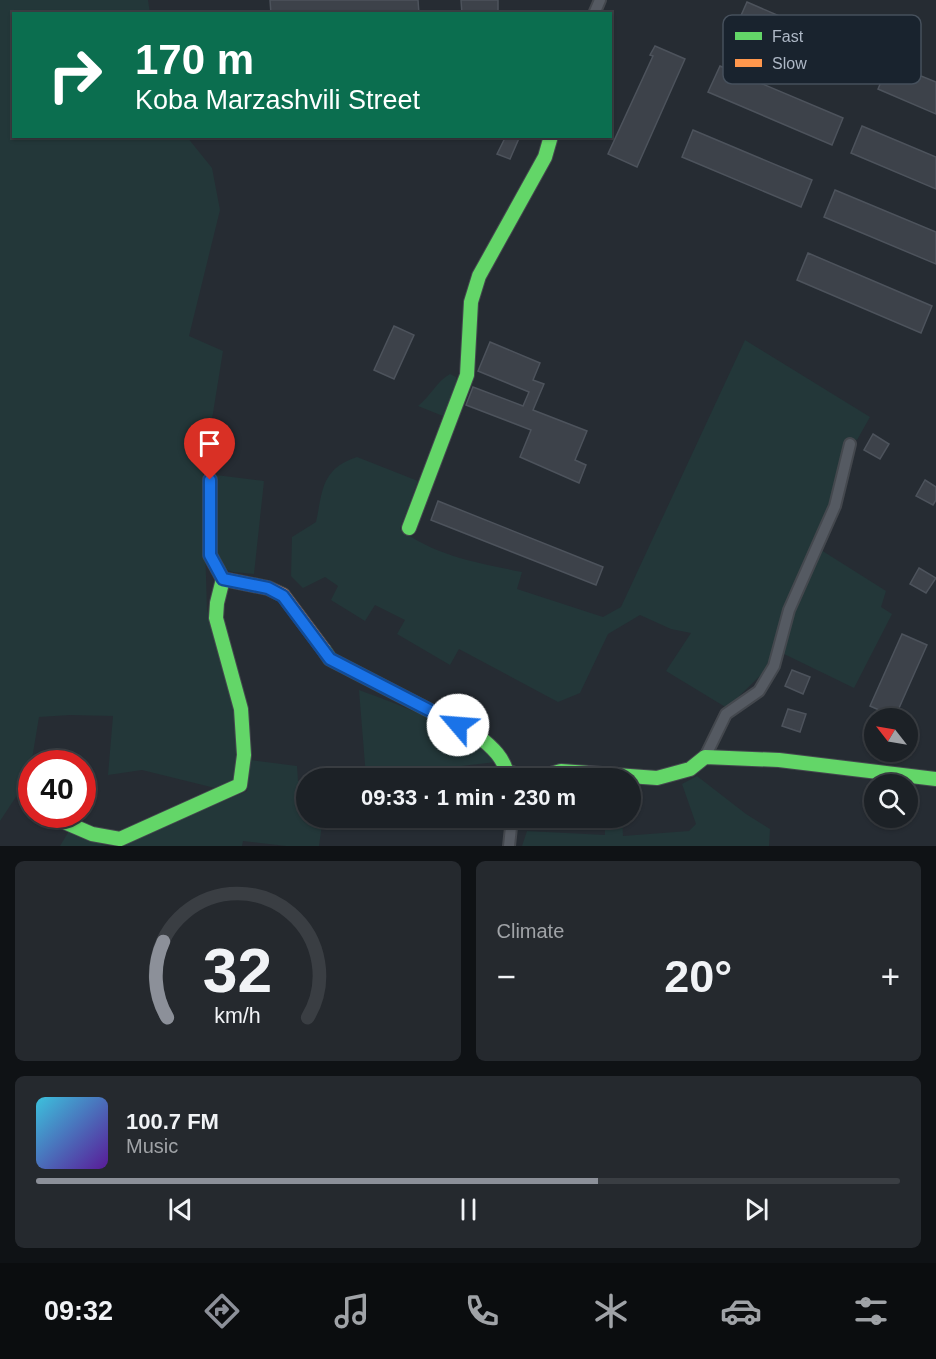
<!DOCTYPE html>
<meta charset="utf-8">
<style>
:root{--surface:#1c2126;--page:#25292e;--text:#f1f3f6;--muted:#a0a3a7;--line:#3a3e43;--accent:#8c9099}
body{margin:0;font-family:Arial,sans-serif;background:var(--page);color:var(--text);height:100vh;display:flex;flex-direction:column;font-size:22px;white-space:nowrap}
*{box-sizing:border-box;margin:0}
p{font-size:20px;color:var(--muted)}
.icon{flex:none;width:33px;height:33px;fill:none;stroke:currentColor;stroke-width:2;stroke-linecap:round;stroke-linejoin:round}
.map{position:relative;height:846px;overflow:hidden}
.panel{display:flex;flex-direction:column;gap:15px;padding:15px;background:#0f1215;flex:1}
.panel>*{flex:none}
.banner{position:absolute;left:12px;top:12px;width:600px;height:126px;border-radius:0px;box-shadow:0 2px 4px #0004,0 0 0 2px var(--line);background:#0b6e4f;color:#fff;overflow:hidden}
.needle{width:39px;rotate:301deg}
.buttons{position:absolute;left:864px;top:708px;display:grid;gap:12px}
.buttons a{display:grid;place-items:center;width:54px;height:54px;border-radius:50%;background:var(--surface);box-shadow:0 2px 4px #0004,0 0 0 2px var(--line);font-size:30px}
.speed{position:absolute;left:18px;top:750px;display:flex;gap:12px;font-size:30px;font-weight:700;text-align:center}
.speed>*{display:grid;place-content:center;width:78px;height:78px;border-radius:50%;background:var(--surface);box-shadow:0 2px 4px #0004,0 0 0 2px var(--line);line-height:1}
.speed .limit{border:9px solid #d22;background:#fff;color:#111}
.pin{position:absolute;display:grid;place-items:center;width:51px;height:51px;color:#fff;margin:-62px -26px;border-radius:50% 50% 50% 0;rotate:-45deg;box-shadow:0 0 6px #0007}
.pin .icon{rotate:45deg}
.me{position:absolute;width:66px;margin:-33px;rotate:297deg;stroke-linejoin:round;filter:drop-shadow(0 0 4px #0008)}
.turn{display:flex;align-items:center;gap:21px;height:126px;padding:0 24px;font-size:27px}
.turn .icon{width:78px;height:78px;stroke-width:2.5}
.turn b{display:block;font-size:42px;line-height:51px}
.big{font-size:45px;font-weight:700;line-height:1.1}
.panel .widget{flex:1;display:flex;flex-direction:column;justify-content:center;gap:9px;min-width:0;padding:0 21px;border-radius:9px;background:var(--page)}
.panel .dial{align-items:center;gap:0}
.dial svg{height:156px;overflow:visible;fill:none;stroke:var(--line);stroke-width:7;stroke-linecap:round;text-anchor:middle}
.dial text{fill:var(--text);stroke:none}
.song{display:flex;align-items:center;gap:18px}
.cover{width:72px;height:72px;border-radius:9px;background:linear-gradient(135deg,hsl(190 70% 55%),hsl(270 70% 35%))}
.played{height:6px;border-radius:3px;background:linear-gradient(90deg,var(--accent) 65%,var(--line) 65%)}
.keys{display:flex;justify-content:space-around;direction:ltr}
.heat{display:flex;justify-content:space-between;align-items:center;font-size:33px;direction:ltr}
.panel .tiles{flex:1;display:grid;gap:15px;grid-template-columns:1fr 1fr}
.widget:last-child{grid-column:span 2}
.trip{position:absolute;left:296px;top:768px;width:345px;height:60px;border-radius:30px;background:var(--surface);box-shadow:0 2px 4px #0004,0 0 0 2px var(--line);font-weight:700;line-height:60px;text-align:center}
.tabs{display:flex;height:96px;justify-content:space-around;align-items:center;background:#0b0d0f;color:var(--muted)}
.tabs .icon{width:42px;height:42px}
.tabs .selected{color:var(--accent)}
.tabs b{font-size:27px;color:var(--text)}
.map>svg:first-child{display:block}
</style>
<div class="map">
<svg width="936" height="846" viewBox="0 0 936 846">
<rect width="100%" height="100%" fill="#262c33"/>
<g fill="#233739">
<path d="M 0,0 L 148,0 L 150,13 L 14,14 L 14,136 L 187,137 L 212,168 L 220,210 L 189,336 L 223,351 L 203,475 L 207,610 L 232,688 L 239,729 L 234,782 L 219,789 L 142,770 L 108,775 L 113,716 L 70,715 L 39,717 L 29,777 L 0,821 Z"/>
<path d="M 745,340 L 870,417 L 857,440 L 848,438 L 830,506 L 785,603 L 771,656 L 763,673 L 727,708 L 666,671 L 691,633 L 671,629 L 640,615 L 608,634 L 580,693 L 558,702 L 459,649 L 450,665 L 397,634 L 405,620 L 375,605 L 365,621 L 331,600 L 338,586 L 325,577 L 303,588 L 291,576 L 292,537 L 316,522 C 323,490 321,469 357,457 L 418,481 L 400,529 C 435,556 478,563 522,572 L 517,589 L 603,617 L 621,607 Z"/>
<path d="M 450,374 L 456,377 L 457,385 L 443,416 L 418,406 C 430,397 436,382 450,374 Z"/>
<path d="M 216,475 L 264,481 L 254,574 L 233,572 L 225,569 L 215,555 Z"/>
<path d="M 821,550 L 886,591 L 881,607 L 892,614 L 854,688 L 782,653 L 792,614 Z"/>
<path d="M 359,690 C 400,705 468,730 496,762 L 366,777 Z"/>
<path d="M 250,760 L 297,766 L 298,781 L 306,781 L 306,818 L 323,818 L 319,846 L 286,846 L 243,841 L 242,846 L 117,846 L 247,791 Z"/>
<path d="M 697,776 L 746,814 L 770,829 L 769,846 L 522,846 L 527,831 L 605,835 L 605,818 L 622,818 L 623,836 L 689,831 L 696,824 L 682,784 Z"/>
<path d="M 69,831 L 106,846 L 60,846 Z"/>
</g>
<g fill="#3d424a" stroke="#4d535c" stroke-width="1.5">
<path d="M 270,0 L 418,0 L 419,14 L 271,14 Z"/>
<path d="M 461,0 L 498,0 L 498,14 L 462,14 Z"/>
<path d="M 747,2 L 870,55 L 859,81 L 735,29 Z"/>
<path d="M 655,46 L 685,59 L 637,167 L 608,154 L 653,56 L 650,55 Z"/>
<path d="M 889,63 L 936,82 L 936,114 L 878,89 Z"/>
<path d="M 720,66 L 843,118 L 832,145 L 708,92 Z"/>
<path d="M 862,126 L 936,157 L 936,189 L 851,153 Z"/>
<path d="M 693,130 L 812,180 L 801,207 L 682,157 Z"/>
<path d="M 506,136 L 520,136 L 510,159 L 497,154 Z"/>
<path d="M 835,190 L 936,232 L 936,264 L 824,217 Z"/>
<path d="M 808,253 L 932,306 L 921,333 L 797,280 Z"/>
<path d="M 394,326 L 414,335 L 394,379 L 374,370 Z"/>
<path d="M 490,342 L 540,363 L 533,380 L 544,384 L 533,410 L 587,431 L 575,460 L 586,465 L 579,483 L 520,457 L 531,430 L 466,405 L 473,387 L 523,406 L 529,392 L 478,371 Z"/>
<path d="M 873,434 L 889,444 L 880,459 L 864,450 Z"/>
<path d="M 925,480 L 936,487 L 936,500 L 933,505 L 916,496 Z"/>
<path d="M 438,501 L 603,567 L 596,585 L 431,520 Z"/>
<path d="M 919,568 L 936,578 L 926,593 L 910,584 Z"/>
<path d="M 902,634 L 927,645 L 895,717 L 870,706 Z"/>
<path d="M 792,670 L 810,677 L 803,694 L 785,686 Z"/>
<path d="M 788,709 L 806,714 L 800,732 L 782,726 Z"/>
<path d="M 473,768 L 476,778 L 445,778 L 445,776 Z"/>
</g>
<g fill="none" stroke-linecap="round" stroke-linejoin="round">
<g stroke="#44484e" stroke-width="14">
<g id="street">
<path d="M 594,14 L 600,0"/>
<path d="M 705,757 L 726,714 L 759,691 L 774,666 L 789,610 L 835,506 L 850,444"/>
<path d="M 509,846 L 512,818"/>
</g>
</g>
<g stroke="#44484e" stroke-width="16">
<g id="fast">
<path d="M 409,528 L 467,375 L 471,302 L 479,276 L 545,157 L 551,136"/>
<path d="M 324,650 L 330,659 L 477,735 C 492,747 505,758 508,778"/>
<path d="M 508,772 L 525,777 L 544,776 L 561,771 L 657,778 L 690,769 L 705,757 L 779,760 L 936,779"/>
<path d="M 48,815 L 92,834 L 120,839 L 240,785 L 244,755 L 241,709 L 216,618 L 217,603 L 223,579"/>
</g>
</g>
<g stroke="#44484e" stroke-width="16">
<path id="slow" d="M 210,480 L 210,555 L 223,579 L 268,588 L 283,595 L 324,650"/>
</g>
<use href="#street" stroke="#555a62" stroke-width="10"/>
<use href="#fast" stroke="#63d668" stroke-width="14"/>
<use href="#slow" stroke="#ff974d" stroke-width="14"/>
</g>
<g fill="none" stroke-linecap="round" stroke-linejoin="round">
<g stroke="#114b97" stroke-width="15">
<path id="route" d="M 210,480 L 210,555 L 223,579 L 268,588 L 283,596 L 330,659 L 458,725"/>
</g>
<use href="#route" stroke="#1a73e8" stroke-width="10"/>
</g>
<rect x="723" y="15" width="198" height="69" rx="9" fill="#19232e" stroke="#46505c" stroke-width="1.5"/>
<rect x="735" y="32" width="27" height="8" fill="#63d668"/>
<rect x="735" y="59" width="27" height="8" fill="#ff974d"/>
<g font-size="16" fill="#aeb8c6">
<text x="772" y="42">Fast</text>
<text x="772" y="69">Slow</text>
</g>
</svg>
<div class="buttons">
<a><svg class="needle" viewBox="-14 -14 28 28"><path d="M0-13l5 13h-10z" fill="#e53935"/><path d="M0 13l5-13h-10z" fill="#a0a3a7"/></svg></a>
<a><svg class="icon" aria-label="search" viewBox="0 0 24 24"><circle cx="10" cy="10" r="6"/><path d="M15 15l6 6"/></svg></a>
</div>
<div class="speed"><div class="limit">40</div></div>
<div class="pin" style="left:210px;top:480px;background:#d93025"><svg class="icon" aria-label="arrive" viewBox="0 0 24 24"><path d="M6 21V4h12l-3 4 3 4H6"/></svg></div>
<svg class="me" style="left:458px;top:725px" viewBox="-20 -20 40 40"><circle r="19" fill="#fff"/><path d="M0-13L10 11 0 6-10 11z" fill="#1a73e8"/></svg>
<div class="trip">09:33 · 1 min · 230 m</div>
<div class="banner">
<div class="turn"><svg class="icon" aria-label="right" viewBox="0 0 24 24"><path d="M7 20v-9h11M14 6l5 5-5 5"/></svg><div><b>170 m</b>Koba Marzashvili Street</div></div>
</div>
</div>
<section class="panel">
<div class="tiles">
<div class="widget dial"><svg viewBox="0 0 100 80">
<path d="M14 69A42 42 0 1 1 86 69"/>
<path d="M14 69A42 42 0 0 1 12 30" stroke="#8c9099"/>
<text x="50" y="56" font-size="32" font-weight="700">32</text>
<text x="50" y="72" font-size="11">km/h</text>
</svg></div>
<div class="widget"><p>Climate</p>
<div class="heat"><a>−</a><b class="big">20°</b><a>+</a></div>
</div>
<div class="widget">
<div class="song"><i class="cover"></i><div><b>100.7 FM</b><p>Music</p></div></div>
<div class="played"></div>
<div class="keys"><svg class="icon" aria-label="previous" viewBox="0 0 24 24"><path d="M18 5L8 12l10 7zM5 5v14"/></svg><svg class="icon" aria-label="pause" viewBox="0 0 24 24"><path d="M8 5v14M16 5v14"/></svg><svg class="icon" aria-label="next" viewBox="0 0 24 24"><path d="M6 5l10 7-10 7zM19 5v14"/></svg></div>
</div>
</div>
</section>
<nav class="tabs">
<b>09:32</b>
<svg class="icon selected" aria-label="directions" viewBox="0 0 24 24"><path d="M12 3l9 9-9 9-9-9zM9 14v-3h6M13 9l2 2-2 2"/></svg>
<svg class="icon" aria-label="music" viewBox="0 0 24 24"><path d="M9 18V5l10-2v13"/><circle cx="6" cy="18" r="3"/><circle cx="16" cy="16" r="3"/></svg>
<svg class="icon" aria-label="phone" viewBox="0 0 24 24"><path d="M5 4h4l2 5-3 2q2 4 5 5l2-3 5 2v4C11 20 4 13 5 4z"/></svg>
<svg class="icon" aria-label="climate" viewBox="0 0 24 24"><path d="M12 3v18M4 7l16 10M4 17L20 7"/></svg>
<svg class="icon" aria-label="car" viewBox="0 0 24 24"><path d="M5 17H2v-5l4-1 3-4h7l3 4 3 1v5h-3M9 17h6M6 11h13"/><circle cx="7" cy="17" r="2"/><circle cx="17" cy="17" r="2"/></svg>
<svg class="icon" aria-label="filters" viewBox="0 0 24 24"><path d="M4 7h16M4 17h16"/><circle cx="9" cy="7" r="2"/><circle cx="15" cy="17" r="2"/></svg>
</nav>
